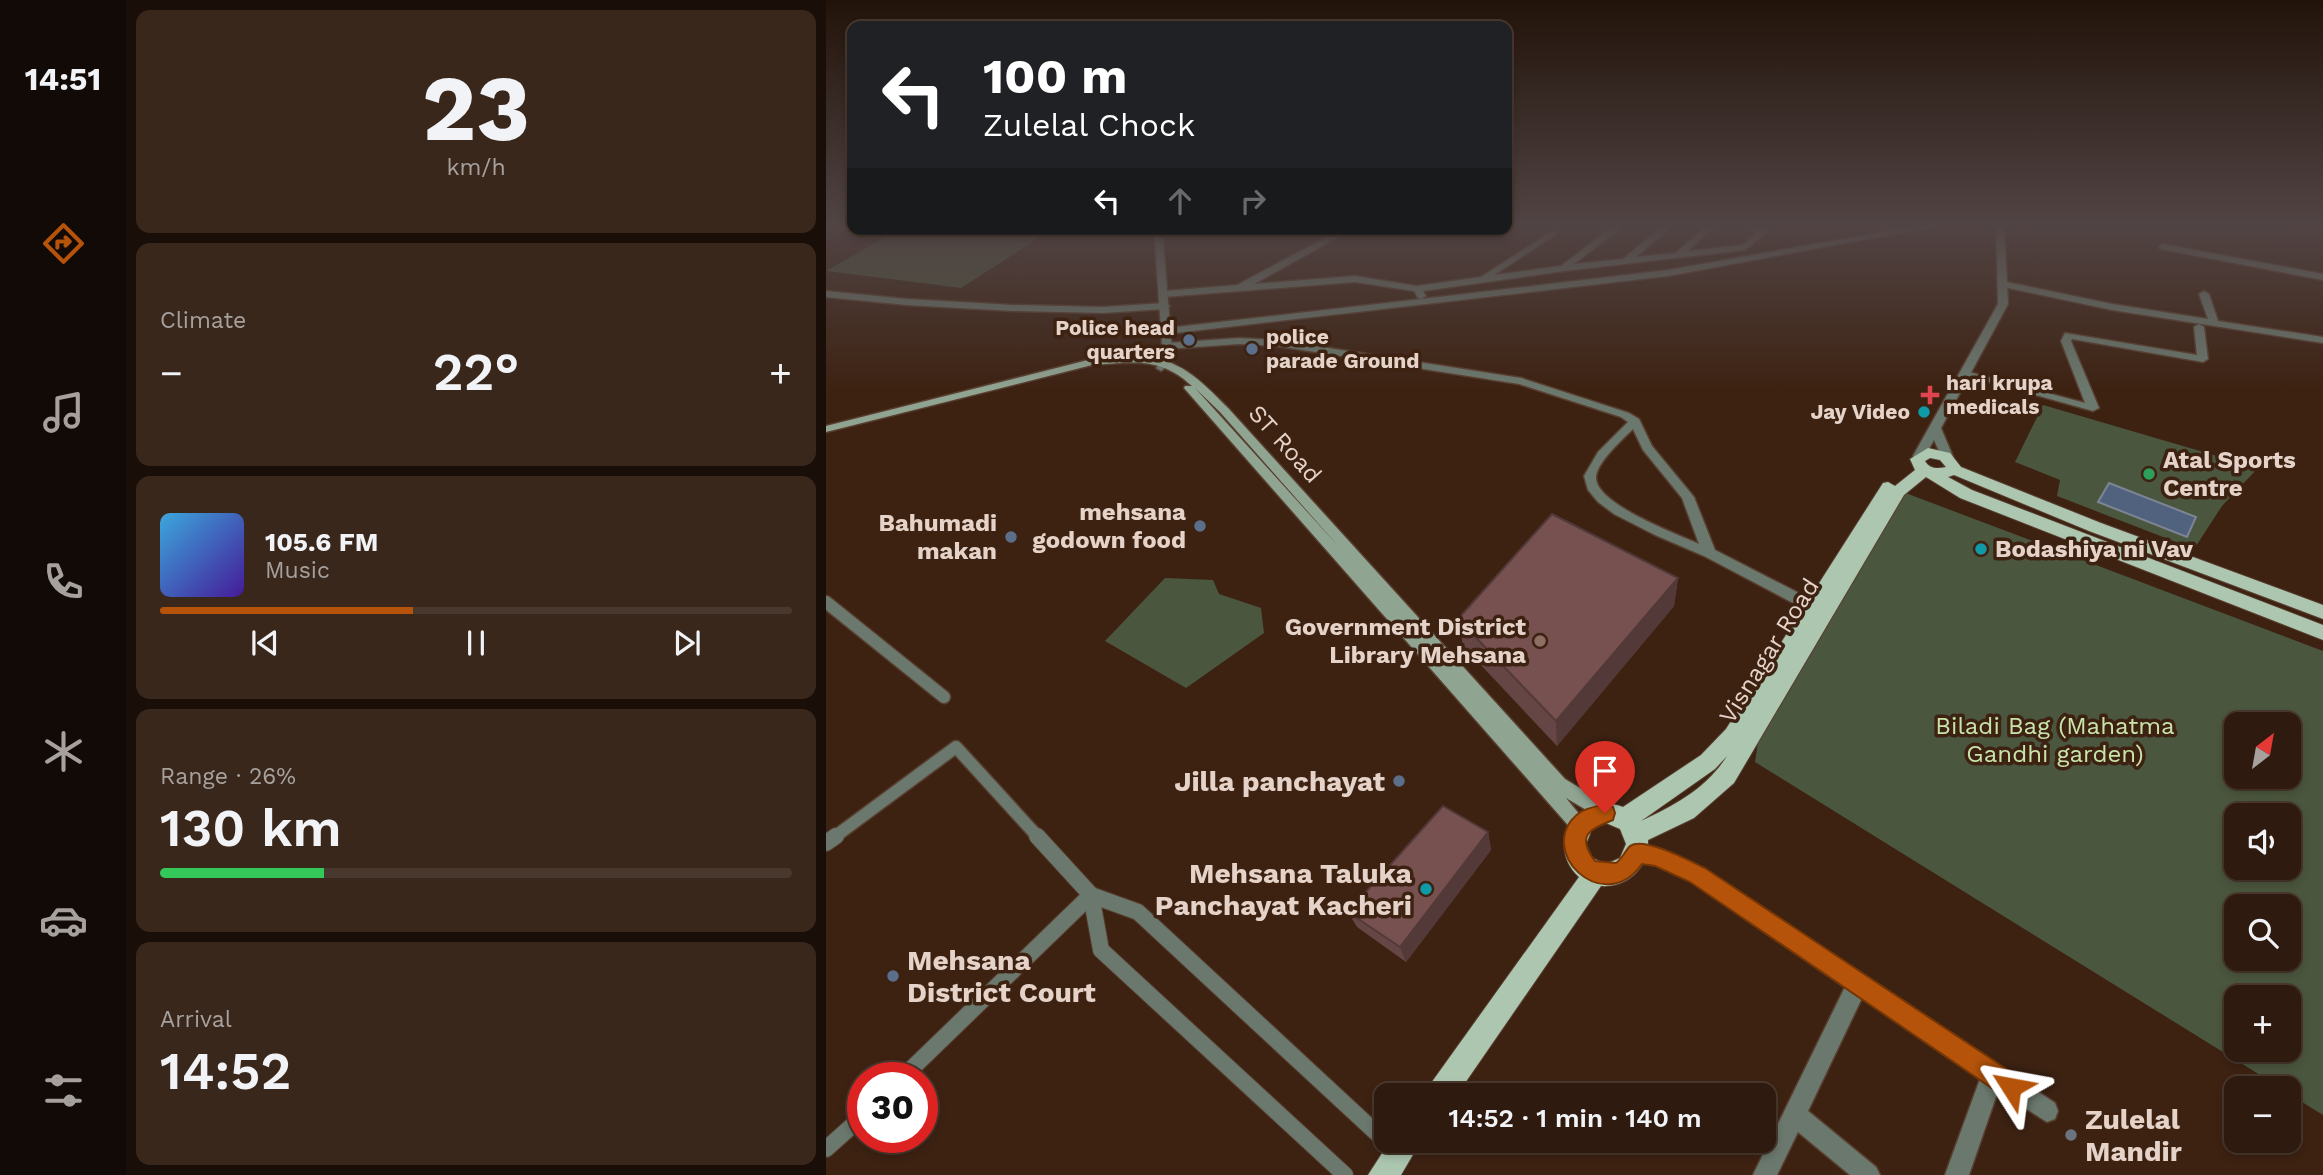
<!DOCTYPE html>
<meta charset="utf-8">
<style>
:root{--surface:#2e1a0e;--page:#3a271c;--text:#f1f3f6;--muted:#a7a19e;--line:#49382e;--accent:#b45309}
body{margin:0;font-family:"Work Sans",sans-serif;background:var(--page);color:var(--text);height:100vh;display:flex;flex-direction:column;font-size:26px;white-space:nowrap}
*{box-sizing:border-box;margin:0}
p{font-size:23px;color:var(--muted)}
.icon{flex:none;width:38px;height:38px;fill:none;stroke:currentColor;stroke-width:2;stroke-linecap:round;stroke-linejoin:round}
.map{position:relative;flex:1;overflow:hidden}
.drawer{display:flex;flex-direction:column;gap:10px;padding:10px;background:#190e08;width:700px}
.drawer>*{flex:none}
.top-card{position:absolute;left:21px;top:21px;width:665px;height:214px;border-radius:14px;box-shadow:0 4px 10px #0003,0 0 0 2px var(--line);background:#202124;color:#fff;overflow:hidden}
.needle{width:46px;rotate:31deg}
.tools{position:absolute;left:1398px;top:712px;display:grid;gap:14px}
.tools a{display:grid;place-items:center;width:77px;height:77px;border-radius:14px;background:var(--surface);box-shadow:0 4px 10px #0003,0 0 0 2px var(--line);font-size:35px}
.speed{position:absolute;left:21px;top:1062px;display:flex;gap:14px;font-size:35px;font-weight:700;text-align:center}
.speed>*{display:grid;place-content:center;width:91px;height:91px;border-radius:50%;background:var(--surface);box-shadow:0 4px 10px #0003,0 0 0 2px var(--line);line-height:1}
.speed .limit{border:10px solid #d22;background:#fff;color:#111}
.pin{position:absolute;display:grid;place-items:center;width:60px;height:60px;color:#fff;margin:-72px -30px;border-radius:50% 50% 50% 0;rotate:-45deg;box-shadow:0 0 7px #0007}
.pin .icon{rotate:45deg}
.me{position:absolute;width:77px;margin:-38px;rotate:304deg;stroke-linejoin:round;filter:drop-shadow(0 0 5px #0008)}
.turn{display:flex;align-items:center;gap:24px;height:147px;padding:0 21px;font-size:32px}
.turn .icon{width:91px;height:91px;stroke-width:2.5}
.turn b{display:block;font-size:49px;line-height:60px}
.lanes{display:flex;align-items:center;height:66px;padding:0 21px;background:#0003;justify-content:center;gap:35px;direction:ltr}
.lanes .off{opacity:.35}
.big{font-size:52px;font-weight:600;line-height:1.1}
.drawer .tile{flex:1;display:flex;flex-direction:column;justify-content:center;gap:10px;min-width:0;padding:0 24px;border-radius:14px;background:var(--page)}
.drawer .dial{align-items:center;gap:0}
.dial b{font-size:91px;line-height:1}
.song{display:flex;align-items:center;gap:21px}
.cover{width:84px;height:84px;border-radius:10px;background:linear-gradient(135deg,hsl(200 70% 55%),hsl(260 70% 35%))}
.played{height:7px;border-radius:4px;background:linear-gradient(90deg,var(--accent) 40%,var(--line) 40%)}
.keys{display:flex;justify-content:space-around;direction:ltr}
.heat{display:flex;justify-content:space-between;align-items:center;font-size:38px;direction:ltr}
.charge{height:10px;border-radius:5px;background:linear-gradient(90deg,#34c759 26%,var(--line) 0)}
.trip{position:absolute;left:548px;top:1083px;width:402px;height:70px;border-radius:14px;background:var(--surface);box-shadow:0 4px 10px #0003,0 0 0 2px var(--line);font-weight:600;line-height:70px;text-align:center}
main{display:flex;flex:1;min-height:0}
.dock{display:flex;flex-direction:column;width:126px;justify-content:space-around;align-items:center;background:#120a06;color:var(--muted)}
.dock .icon{width:49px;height:49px}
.dock .on{color:var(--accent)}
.dock b{font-size:32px;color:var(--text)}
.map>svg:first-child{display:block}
</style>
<main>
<nav class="dock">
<b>14:51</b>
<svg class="icon on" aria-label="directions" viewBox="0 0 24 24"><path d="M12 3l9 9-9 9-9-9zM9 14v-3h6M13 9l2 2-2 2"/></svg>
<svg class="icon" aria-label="music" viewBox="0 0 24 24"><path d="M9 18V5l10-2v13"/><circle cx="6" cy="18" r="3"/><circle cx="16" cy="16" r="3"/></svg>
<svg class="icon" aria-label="phone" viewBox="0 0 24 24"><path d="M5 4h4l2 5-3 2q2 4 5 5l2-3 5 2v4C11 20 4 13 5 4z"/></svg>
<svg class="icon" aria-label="climate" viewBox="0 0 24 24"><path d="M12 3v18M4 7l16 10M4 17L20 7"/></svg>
<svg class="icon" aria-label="car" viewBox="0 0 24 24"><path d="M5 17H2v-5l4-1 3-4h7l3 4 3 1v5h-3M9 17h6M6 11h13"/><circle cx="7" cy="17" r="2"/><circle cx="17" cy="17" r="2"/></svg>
<svg class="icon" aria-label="filters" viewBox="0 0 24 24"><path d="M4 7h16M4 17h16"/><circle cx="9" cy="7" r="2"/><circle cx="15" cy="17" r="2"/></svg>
</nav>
<section class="drawer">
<div class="tile dial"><b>23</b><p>km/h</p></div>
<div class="tile"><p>Climate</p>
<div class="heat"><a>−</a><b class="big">22°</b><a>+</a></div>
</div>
<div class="tile">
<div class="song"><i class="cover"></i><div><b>105.6 FM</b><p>Music</p></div></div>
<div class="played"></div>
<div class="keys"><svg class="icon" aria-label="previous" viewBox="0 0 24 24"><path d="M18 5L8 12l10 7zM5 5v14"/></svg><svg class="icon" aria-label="pause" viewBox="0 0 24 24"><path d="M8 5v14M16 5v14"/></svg><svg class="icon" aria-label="next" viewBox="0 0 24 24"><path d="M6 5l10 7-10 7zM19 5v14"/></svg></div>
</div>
<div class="tile"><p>Range · 26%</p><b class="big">130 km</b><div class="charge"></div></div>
<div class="tile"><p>Arrival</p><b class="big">14:52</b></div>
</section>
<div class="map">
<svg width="1497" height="1175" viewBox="0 0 1497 1175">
<rect width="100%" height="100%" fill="#3d2212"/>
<g fill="#4b563e" fill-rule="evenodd">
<path d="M 73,229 L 227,229 L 135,288 L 0,271 Z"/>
<path d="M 1217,405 L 1432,468 L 1396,506 L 1368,549 L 1231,496 L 1234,480 L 1189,462 Z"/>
<path d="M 1069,489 L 1497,651 L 1497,1115 L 1463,1094 L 1463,1088 L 1455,1088 L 929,762 L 935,722 ZM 1410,724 L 1463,724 L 1463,777 L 1410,777 ZM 1410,816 L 1463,816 L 1463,868 L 1410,868 ZM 1410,906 L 1463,906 L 1463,959 L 1410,959 ZM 1410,998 L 1463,998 L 1463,1050 L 1410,1050 Z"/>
<path d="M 339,578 L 387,580 L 393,594 L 435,608 L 438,633 L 360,688 L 279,641 Z"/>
</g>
<path fill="#51627e" stroke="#7d8494" stroke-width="2" d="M 1283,483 L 1370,517 L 1361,537 L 1272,502 Z"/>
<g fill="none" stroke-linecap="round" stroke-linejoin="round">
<g stroke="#583e2f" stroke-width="15">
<g id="service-far1">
<path d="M 0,602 L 118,697"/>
<path d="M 7,838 L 130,747 L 213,838"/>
</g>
</g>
<g stroke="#583e2f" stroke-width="18">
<g id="service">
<path d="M 211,836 L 265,895 L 312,912 L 572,1153"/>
<path d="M 0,843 L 10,836"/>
<path d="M 265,895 L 275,950 L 519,1175"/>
<path d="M 76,1078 L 265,895"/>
<path d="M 0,1149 L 37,1116"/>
</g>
</g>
<g stroke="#583e2f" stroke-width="3">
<g id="minor">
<path d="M 790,224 L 800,224 L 748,264 L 797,259 L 839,224 L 849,224 L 810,257 L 850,253 L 882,224 L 891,224 L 862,251 L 917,245 L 932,232 L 911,224 L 925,224 L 942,231 L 919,250 L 738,271 L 597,291 L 600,296 L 595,299 L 842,270 L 1102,224 L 1122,224 L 842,276 L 341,334 L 336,331 L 341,328 L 595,299 L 592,298 L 588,291 L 529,282 L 338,297 L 333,294 L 338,291 L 411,285 L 516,229 L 527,229 L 428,284 L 529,276 L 591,286 L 655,277 L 728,230 L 732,232 L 731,234 L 668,275 L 735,266 Z"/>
<path d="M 644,229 L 653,229 L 648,232 Z"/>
<path d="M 1337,244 L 1497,274 L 1497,280 L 1334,249 L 1333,247 Z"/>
<path d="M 1176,281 L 1286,304 L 1382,319 L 1373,294 L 1378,291 L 1383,294 L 1392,321 L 1497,337 L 1497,343 L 1286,310 L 1173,286 L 1171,284 Z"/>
<path d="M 0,291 L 81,299 L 187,305 L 277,307 L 339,303 L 344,306 L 339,309 L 277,313 L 187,311 L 81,305 L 0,297 Z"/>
<path d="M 1373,324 L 1378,327 L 1382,359 L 1377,362 L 1246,339 L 1245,341 L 1273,408 L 1267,411 L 1134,374 L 1139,371 L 1259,403 L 1235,341 L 1239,333 L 1371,355 L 1368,327 Z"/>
<path d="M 413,338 L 451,340 L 695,378 L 803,413 L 813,419 L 826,446 L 868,497 L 889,550 L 1000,607 L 1002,611 L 1000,615 L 990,615 L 878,556 L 829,535 L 788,514 L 772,502 L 762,490 L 758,476 L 772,452 L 802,422 L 795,417 L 693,384 L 451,346 L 413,344 L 341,349 L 336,346 L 341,343 ZM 807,429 L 817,450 L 856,498 L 873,544 C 851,534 769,504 770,477 C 771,462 797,439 807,429 Z"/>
<path d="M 812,844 L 831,848 L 878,869 L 1229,1103 L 1232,1111 L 1229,1119 L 1221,1122 L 1172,1091 L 1143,1175 L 1119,1175 L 1154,1079 L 1036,998 L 982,1111 L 1050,1167 L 1054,1175 L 1024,1175 L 972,1132 L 951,1175 L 927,1175 L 1019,987 L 864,881 L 829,865 L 806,859 L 803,853 L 806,847 Z"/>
</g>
</g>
<g stroke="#583e2f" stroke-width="3">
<g id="tertiary">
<path d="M 1170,224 L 1178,224 L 1182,304 L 1115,428 L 1128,459 L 1122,463 L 1118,462 L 1108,440 L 1097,459 L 1089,459 L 1087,456 L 1172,304 Z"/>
<path d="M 328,229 L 336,229 L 347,361 L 335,371 L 330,368 L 337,360 Z"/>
</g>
</g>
<g stroke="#583e2f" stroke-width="3">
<path id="secondary" d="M 311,356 C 354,358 373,379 402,408 L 739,779 L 785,807 L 788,813 L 785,819 L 779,821 L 740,798 L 763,826 L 760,832 L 754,834 L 748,832 L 358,388 L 359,386 L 366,386 C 334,356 306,362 266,365 L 0,432 L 0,426 L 266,359 ZM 369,388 L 394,412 L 513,547 Z"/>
</g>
<g stroke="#583e2f" stroke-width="2">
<g id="primary">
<path d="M 1102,448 L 1124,453 L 1135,467 L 1275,523 L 1497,605 L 1497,619 L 1263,531 L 1128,475 L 1122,477 L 1146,490 L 1497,625 L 1497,640 L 1134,498 L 1100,477 L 1078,495 L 908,783 L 868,818 L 822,840 C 823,867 802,888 775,886 L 630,1096 L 599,1096 L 603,1086 L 753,877 C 717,844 753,790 797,807 L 875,755 L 900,729 L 1057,483 L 1062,482 L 1069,486 L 1089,470 L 1084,459 ZM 1104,458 L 1114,460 L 1120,467 C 1112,469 1103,469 1099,461 ZM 901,756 C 881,788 848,806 815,821 L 889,769 ZM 780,823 L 794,829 L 800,844 L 794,858 L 780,864 L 766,858 L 760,844 L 766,829 Z"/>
<path d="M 564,1141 L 595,1141 L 575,1175 L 542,1175 Z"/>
</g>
</g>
<use href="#service-far1" stroke="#6b786d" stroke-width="12"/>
<use href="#service" stroke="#6b786d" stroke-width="16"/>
<use href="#minor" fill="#6b786d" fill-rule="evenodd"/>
<use href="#tertiary" fill="#6b786d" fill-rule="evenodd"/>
<use href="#secondary" fill="#90a492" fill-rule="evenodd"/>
<use href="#primary" fill="#acc6b0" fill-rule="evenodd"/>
</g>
<g fill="#654645">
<path d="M 852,578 L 848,606 L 731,746 L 637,646 L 632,619 Z"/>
<path d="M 662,832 L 665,850 L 580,962 L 531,927 L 522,912 Z"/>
</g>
<g fill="#533938">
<path d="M 852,578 L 848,606 L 731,746 L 730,721 Z"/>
<path d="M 662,832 L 665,850 L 580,962 L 574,947 Z"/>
</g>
<g fill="#765150" stroke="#533938" stroke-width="2">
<path d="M 726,514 L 852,578 L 730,721 L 632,619 Z"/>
<path d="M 617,806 L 662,832 L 574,947 L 522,912 Z"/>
</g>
<linearGradient id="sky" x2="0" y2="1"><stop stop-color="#22130a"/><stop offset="0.58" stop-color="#514444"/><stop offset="1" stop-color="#514444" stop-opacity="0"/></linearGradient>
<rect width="1497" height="389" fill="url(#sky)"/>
<path fill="#b45309" stroke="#753606" stroke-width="2" d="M 779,804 L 787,807 L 789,813 L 787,820 C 763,829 750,836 769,861 L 790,863 C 796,859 799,851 804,846 C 818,836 864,861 879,868 L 1194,1078 L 1197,1087 L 1194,1095 L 1185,1099 L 1176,1095 L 864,882 L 829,866 L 816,864 C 777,919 707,849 753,813 C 760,808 772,806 779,804 Z"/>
<g fill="#5c6f8a" stroke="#3d2212" stroke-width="2.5">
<circle cx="363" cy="340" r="7"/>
<circle cx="426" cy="349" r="7"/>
<circle cx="374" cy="526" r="7"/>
<circle cx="185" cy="537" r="7"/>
<circle cx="573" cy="781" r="7"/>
<circle cx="67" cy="976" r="7"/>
</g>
<path fill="#e0444e" stroke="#3d2212" stroke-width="2.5" d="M1100.5 384.5h7v7h7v7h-7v7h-7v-7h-7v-7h7z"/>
<g fill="#0f9aa8" stroke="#3d2212" stroke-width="2.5">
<circle cx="1098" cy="412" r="7"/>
<circle cx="1155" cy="549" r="7"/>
<circle cx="600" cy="889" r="7"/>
</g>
<circle fill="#2e9e5b" stroke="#3d2212" stroke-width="2.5" cx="1323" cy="474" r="7"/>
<circle fill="#8d6e63" stroke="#3d2212" stroke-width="2.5" cx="714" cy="641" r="7"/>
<circle fill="#6b7280" stroke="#3d2212" stroke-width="2.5" cx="1245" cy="1135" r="7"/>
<g text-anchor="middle" stroke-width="7" stroke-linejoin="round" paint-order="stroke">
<g font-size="21" font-weight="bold" fill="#e5d3c9" stroke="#3d2212" text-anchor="end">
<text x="349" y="335">Police head<tspan x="349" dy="24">quarters</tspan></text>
<text x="440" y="344" text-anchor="start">police<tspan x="440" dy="24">parade Ground</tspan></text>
<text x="1120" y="390" text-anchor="start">hari krupa<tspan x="1120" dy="24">medicals</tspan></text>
<text x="1084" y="419">Jay Video</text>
</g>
<g font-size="24" fill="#e5d3c9" stroke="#3d2212">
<text transform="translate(459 444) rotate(48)" y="8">ST Road</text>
<text transform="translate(943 651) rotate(-58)" y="8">Visnagar Road</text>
</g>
<g font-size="24" font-weight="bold" fill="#e5d3c9" stroke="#3d2212" text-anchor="end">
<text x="1337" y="468" text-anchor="start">Atal Sports<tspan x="1337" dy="28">Centre</tspan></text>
<text x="360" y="520">mehsana<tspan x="360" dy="28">godown food</tspan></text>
<text x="171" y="531">Bahumadi<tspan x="171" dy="28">makan</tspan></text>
<text x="1169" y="557" text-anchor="start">Bodashiya ni Vav</text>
<text x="700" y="635">Government District<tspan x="700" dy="28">Library Mehsana</tspan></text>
</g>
<g font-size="24" fill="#c9e4ab" stroke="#3d2212">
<text x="1229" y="734">Biladi Bag (Mahatma<tspan x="1229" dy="28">Gandhi garden)</tspan></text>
</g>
<g font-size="28" font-weight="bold" fill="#e5d3c9" stroke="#3d2212" text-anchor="end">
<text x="559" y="791">Jilla panchayat</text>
<text x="586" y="883">Mehsana Taluka<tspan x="586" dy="32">Panchayat Kacheri</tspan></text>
<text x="81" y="970" text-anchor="start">Mehsana<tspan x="81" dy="32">District Court</tspan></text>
<text x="1259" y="1129" text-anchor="start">Zulelal<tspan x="1259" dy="32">Mandir</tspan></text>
</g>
</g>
</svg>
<div class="tools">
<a><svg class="needle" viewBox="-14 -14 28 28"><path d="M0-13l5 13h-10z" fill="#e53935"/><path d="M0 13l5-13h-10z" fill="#a7a19e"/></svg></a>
<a><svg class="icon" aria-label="sound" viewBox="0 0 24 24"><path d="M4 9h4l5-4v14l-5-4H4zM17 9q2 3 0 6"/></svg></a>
<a><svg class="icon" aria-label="search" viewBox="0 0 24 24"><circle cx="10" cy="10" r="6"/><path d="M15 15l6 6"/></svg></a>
<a>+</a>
<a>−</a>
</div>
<div class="speed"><div class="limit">30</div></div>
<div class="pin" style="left:779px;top:813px;background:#d93025"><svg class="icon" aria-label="arrive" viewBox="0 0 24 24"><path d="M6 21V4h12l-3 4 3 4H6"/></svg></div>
<svg class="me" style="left:1185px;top:1087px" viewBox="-20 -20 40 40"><path d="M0-17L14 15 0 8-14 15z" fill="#b45309" stroke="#fff" stroke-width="4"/></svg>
<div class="trip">14:52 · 1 min · 140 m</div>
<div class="top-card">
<div class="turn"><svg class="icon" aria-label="left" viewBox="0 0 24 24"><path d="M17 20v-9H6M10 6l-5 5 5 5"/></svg><div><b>100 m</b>Zulelal Chock</div></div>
<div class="lanes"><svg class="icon" aria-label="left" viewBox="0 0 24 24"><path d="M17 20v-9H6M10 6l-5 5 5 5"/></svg><svg class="icon off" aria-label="ahead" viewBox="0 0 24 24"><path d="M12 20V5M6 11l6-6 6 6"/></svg><svg class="icon off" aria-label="right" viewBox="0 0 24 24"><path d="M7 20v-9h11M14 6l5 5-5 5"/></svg></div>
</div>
</div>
</main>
